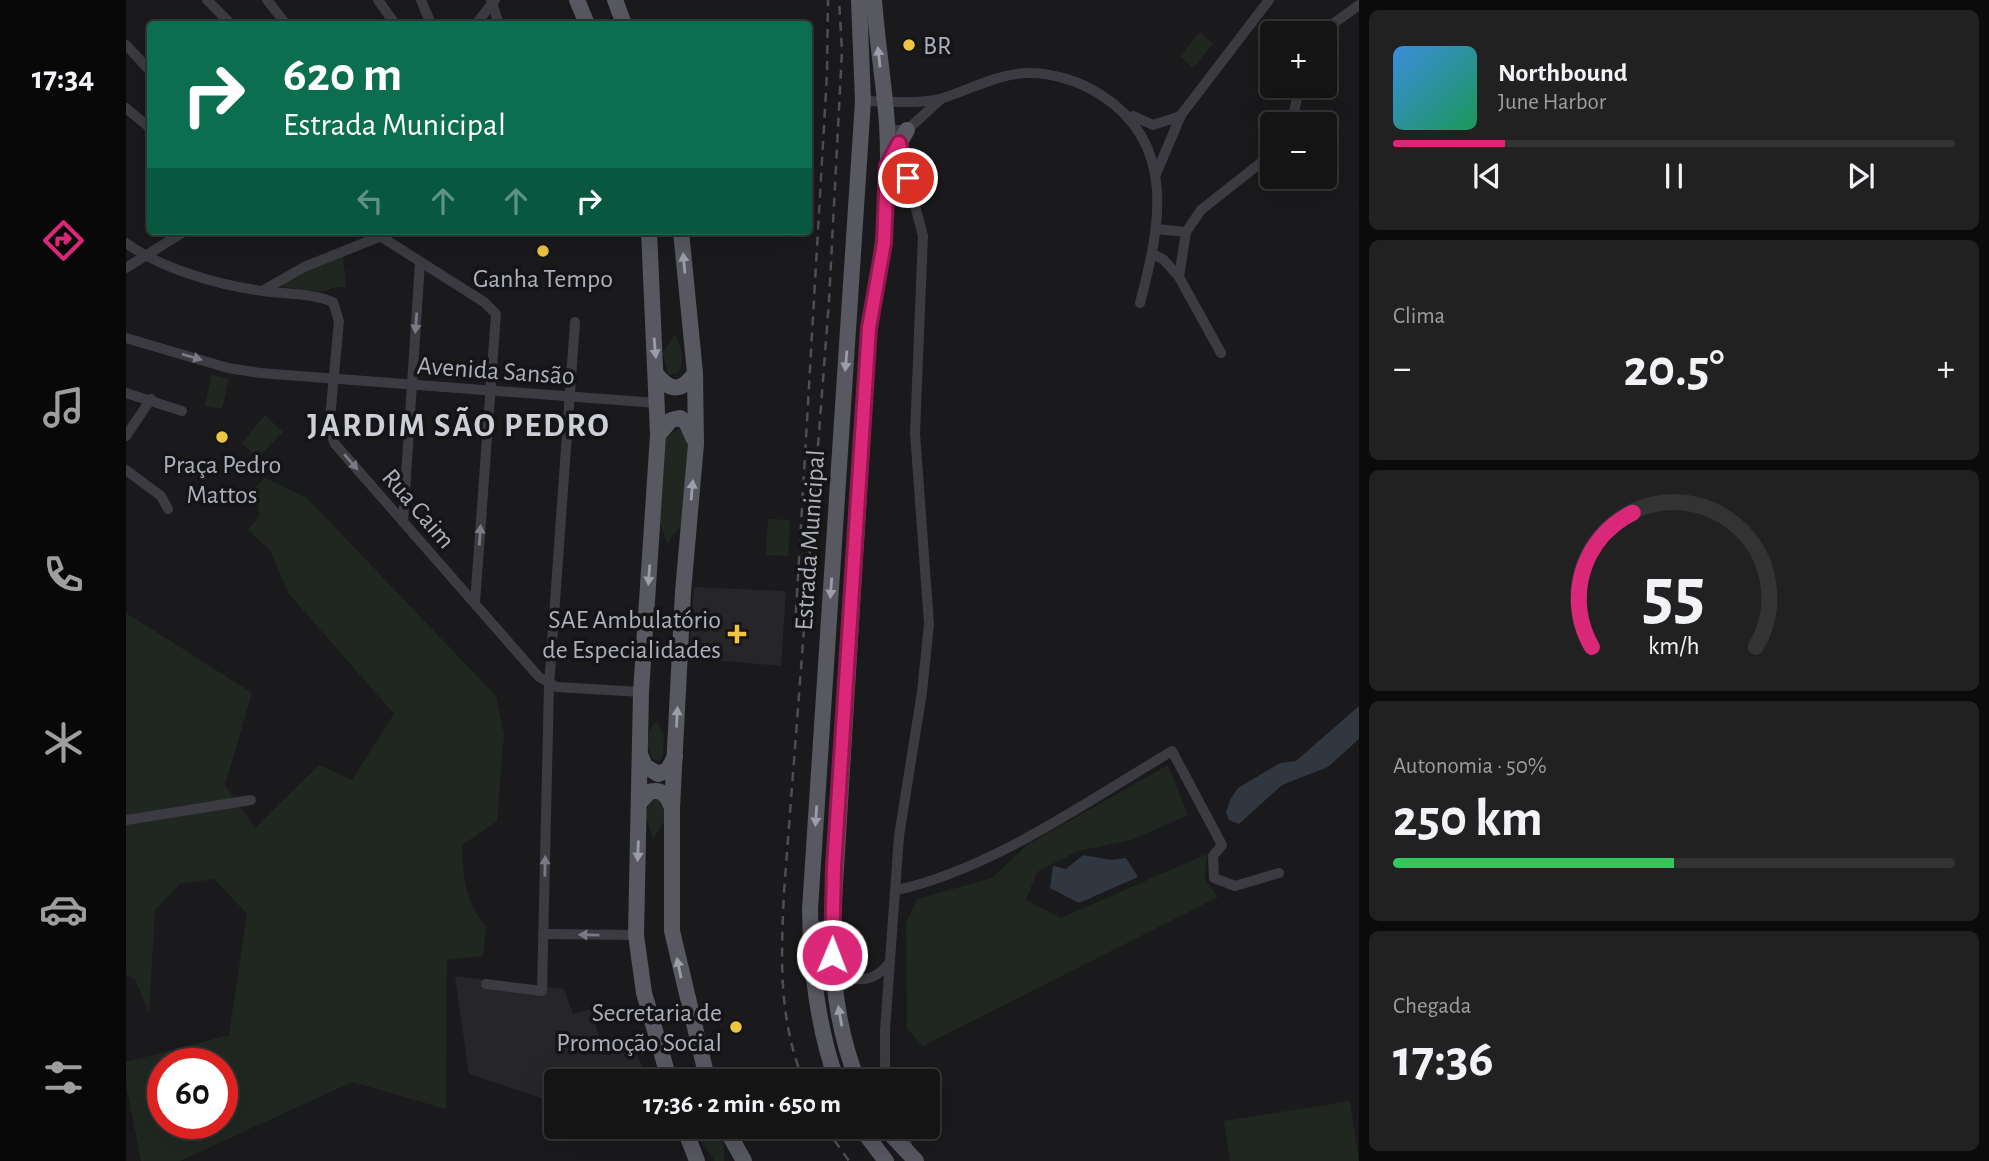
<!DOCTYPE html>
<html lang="pt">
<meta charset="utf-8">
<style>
:root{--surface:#141415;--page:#212122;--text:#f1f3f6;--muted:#9d9ea0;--line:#333334;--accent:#db2777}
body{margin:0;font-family:"Alegreya Sans",sans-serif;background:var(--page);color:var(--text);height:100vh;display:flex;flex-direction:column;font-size:26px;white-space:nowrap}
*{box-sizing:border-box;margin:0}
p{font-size:23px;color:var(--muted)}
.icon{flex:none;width:38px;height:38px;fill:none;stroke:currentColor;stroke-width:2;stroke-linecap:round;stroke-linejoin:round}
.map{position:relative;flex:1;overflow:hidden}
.sheet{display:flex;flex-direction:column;gap:10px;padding:10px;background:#0b0b0c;width:630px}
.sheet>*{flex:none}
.top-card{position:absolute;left:21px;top:21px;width:665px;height:214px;border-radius:7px;box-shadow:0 7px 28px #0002,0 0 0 2px var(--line);background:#0b6e4f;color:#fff;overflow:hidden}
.tools{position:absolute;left:1134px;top:21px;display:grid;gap:14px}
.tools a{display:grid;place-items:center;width:77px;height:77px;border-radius:7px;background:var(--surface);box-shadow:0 7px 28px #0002,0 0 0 2px var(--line);font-size:35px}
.speed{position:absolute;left:21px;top:1048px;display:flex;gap:14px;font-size:35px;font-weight:700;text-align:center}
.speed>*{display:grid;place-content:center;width:91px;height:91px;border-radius:50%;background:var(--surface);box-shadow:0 7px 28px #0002,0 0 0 2px var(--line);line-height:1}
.speed .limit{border:10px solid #d22;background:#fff;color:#111}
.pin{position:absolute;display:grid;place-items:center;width:60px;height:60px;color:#fff;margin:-30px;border:4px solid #fff;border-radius:50%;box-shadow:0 2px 7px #0007}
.me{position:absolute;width:77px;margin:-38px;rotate:1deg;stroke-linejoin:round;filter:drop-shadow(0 0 5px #0008)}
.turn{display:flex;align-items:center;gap:24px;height:147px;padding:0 21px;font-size:32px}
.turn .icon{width:91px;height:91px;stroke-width:2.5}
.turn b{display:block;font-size:49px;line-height:60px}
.lanes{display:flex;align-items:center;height:66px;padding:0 21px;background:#0003;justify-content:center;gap:35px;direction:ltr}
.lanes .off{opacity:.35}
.big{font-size:52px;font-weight:700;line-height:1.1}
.sheet .card{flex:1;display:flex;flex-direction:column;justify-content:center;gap:10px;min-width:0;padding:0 24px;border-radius:10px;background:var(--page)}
.sheet .dial{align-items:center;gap:0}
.dial svg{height:182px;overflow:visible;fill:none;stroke:var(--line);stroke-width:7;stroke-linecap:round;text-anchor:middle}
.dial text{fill:var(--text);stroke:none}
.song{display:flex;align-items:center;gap:21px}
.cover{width:84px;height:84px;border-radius:10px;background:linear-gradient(135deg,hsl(210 70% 55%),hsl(150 70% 35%))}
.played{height:7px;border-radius:4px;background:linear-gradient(90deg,var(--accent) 20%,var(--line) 20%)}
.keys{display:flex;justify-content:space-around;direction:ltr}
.heat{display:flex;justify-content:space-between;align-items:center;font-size:38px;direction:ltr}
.charge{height:10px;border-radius:5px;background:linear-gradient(90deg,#34c759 50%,var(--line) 0)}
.trip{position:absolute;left:418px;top:1069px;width:396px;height:70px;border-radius:7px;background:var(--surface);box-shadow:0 7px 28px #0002,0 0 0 2px var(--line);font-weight:700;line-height:70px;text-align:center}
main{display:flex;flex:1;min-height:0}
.tabs{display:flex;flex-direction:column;width:126px;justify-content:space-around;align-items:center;background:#080808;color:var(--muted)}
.tabs .icon{width:49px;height:49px}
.tabs .on{color:var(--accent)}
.tabs b{font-size:32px;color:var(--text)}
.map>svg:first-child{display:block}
</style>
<main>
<nav class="tabs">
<b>17:34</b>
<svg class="icon on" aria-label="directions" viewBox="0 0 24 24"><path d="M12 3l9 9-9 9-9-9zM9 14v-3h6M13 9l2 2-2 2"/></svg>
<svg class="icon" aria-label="music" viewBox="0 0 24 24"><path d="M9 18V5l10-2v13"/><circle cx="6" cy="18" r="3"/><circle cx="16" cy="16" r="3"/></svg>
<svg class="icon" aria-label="phone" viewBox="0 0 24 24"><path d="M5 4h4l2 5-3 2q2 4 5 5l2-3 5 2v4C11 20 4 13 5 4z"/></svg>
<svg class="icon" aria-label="climate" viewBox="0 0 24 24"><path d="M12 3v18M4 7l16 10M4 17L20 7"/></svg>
<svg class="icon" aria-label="car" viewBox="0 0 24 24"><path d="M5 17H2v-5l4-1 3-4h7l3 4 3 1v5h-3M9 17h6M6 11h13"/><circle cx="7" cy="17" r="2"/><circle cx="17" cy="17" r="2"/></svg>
<svg class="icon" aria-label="filters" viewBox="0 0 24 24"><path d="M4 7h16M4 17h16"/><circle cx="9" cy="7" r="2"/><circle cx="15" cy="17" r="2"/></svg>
</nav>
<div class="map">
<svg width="1233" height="1161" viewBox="0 0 1233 1161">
<rect width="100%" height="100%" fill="#1a1a1c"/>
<g fill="#262629">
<path d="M 568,587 L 660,591 L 655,666 L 563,658 Z"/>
<path d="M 329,976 L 438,989 L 447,1014 L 465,1009 L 475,1043 L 505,1037 L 521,1081 L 430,1082 L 430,1103 L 343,1074 Z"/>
</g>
<g fill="#202721" fill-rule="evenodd">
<path d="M 1074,32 L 1087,44 L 1067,68 L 1054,56 Z"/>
<path d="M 217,253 L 220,287 L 209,287 L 196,292 L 151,286 Z"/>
<path d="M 549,334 C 555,348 560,359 552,373 L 542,375 L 537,353 Z"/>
<path d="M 85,375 L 103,379 L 96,409 L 79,406 Z"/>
<path d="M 139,415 L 157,432 L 132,458 L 116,443 Z"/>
<path d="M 553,428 L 562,440 L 558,520 L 541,544 L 534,522 L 540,437 Z"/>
<path d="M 139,478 L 181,498 L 370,696 L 378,734 L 371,821 L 336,845 C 338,878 338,900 360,927 L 357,956 L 321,960 L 320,1109 L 226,1082 L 54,1161 L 15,1161 L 0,1084 L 0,1062 L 103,1035 L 121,914 L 88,879 L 54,884 L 29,910 L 23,1013 L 9,979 L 0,975 L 0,613 L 126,693 L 99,785 L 129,828 L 193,765 L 226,780 L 268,714 L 163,594 L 144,550 L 122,530 L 134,515 L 127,489 ZM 37,1064 L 96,1064 L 96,1124 L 37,1124 Z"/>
<path d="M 642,519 L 664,520 L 662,556 L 640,555 Z"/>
<path d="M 530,721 L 538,734 L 537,757 L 533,761 L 527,759 C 519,745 520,734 530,721 Z"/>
<path d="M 1042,765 L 1062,815 L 1005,840 L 952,851 L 911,872 L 900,900 L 935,918 L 1081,854 L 1079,879 L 1092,897 L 797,1046 L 781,1029 L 780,923 L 791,899 L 866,878 L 901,845 Z"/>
<path d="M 524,796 L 538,802 L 539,820 L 527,839 L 520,816 Z"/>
<path d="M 1224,1101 L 1233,1161 L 1104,1161 L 1098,1121 Z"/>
<path d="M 586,1127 L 591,1127 L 598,1142 L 598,1161 L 589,1161 L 568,1133 Z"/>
</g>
<g fill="#303740">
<path d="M 1233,706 L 1233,739 L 1202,767 L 1156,785 L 1113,824 L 1103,820 L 1100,812 L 1104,800 L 1112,788 L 1154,763 L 1170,761 Z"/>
<path d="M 957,855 L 986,860 L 1000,858 L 1012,877 L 953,903 L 924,888 L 927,866 L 940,869 Z"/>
</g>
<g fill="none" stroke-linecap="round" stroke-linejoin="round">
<g stroke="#3b3b41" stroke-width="10">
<path d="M 81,0 L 105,24"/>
<path d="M 141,0 L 160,24"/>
<path d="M 252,0 L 269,24"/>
<path d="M 295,0 L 305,24"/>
<path d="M 365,0 L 373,24"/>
<path d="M 350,24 L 369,0"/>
<path d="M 1194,33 L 1233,5"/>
<path d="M 0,45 L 24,71"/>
<path d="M 737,101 C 764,101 792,105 817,98 C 845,89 870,75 899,73 C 925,72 954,81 975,95 C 1052,144 1034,227 1014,303"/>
<path d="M 0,108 L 24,128"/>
<path d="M 1007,116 L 1027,125 L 1055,116"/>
<path d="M 1165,124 L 1174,86"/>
<path d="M 761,130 L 781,130 L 815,99"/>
<path d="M 1030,174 L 1055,115 L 1143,0"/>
<path d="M 1030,229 L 1060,232"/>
<path d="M 246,231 L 358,302 L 370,314 L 349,603"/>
<path d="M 0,243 C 36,269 92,285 137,291 C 159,294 186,293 207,302 L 213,321 L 203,429 L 209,444 L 413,677 L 431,687 L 515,692"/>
<path d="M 1027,254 L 1038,260 L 1053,277"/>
<path d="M 0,268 L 59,231"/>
<path d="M 136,291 L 178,267 L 253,237"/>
<path d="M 0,338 L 102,368 L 134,373 L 531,403"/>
<path d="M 1095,353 L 1053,277 L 1060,232 L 1075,210 L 1146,154"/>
<path d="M 0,393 L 56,411"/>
<path d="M 0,436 L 25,399"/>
<path d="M 0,470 L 35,496 L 42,509"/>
<path d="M 277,522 L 294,262"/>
<path d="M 0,820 L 125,800"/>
<path d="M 771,890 C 866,869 962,801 1046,751 L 1096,845 L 1087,856 L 1088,878 L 1109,886 L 1153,873"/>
<path d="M 417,934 L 510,935"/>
<path d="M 710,964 C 722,986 749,983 763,963"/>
<path d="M 360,984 L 416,991 L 423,685 L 449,322"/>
<path d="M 759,1082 L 759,1030 L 773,836 L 796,692 L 803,624 L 789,433 L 797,236 L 773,144"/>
<path d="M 772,1127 L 781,1144"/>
</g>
<g stroke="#575860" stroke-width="16">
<path d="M 451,0 L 461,24"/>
<path d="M 489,0 L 498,24"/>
<path d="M 762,163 L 781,130"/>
<path d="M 523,231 L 532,435 L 515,692 L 510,935 L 518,993 L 544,1082"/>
<path d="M 555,231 L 569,373 L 570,444 L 557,592 L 546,808 L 546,931 L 582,1082"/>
<path d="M 530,374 C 544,392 556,392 569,373"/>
<path d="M 532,435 L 545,420 L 554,418 L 560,422 L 568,439"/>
<path d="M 514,754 L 519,766 L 532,774 L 542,770 L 549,756"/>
<path d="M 513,803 L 523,792 C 537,788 542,797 546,808"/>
<path d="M 711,1082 C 691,1025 685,968 684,909 L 737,101 L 733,0"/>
<path d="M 732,1082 C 713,1035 706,983 706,933 L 743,328 C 757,261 765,193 761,124 C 758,83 751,41 748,0"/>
<path d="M 558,1127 L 571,1161"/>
<path d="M 599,1127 L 618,1161"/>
<path d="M 734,1127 L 760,1161"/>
<path d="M 758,1127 L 790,1161"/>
</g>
<g stroke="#4e4f56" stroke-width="2.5" stroke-dasharray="9 7" stroke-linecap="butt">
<path d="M 669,629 L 701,74 L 702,0"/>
<path d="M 678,1082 C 652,1018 655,958 658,892 L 703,301 L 716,51 L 713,0"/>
<path d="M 699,1127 L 723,1161"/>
</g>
</g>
<defs><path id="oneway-solid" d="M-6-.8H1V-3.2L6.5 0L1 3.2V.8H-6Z" transform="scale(1.75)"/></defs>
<g fill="#9b9ea9">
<use href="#oneway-solid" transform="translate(753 57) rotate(-96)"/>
<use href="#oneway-solid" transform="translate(558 263) rotate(-95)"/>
<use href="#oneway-solid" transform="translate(529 348) rotate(85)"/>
<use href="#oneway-solid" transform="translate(720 361) rotate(95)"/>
<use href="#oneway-solid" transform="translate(566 490) rotate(-85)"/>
<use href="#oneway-solid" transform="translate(523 575) rotate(94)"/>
<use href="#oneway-solid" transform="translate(705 588) rotate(94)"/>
<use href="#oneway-solid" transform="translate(551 717) rotate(-87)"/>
<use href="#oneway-solid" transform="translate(690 816) rotate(94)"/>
<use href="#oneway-solid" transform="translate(512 851) rotate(92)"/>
<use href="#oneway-solid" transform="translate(553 968) rotate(-102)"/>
<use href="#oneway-solid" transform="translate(714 1016) rotate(-100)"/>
</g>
<g fill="#797b84">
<use href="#oneway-solid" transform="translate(290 323) rotate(94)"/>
<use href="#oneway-solid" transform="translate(66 357) rotate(16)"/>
<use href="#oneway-solid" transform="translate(225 462) rotate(49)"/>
<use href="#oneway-solid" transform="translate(354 535) rotate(-86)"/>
<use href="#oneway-solid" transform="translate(419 866) rotate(-89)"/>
<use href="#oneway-solid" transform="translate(463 935) rotate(-179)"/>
</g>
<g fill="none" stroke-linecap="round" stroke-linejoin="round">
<g stroke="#8e194d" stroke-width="18">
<path id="route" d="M 706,955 L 708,867 L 743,328 L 758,243 L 761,166 L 773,143 L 782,178"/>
</g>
<use href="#route" stroke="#db2777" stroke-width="12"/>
</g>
<g fill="#eec440" stroke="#151517" stroke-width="2.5">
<circle cx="783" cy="45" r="7"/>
<circle cx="417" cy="251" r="7"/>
<circle cx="96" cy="437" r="7"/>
<path d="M607.5 623.5h7v7h7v7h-7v7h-7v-7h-7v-7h7z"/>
<circle cx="610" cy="1027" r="7"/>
</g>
<g text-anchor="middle" stroke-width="7" stroke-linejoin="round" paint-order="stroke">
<g font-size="26" fill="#acb0bb" stroke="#151517">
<text x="797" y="54" text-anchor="start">BR</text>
<text x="417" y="287">Ganha Tempo</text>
<text x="96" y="473">Praça Pedro<tspan x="96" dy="30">Mattos</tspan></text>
<text x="595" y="628" text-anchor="end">SAE Ambulatório<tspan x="595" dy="30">de Especialidades</tspan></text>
<text x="596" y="1021" text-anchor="end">Secretaria de<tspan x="596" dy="30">Promoção Social</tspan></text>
</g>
<g font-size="26" fill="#acb0bb" stroke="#151517">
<text transform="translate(370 370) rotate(4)" y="9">Avenida Sansão</text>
<text transform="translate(293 508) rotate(49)" y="9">Rua Caim</text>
<text transform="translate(683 540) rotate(-86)" y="9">Estrada Municipal</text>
</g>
<g font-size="33" font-weight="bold" letter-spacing="2" fill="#cdcfd7" stroke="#151517">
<text x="333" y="436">JARDIM SÃO PEDRO</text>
</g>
</g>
</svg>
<div class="tools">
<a>+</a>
<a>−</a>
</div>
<div class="speed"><div class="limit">60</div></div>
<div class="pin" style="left:782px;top:178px;background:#d93025"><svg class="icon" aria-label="arrive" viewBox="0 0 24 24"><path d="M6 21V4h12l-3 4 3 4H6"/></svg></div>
<svg class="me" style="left:706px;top:955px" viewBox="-20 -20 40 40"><circle r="17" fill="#db2777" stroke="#fff" stroke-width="3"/><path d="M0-11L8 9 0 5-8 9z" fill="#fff"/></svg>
<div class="trip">17:36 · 2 min · 650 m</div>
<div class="top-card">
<div class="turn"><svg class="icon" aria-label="right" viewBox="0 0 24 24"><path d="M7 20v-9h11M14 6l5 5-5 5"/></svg><div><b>620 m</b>Estrada Municipal</div></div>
<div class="lanes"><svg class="icon off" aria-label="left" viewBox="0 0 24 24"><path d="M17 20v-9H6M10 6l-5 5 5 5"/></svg><svg class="icon off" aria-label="ahead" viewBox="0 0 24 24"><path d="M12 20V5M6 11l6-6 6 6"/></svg><svg class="icon off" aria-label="ahead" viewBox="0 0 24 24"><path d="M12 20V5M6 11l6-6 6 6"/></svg><svg class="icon" aria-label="right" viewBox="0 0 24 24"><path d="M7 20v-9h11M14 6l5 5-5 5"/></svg></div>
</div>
</div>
<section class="sheet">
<div class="card">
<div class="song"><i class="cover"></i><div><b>Northbound</b><p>June Harbor</p></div></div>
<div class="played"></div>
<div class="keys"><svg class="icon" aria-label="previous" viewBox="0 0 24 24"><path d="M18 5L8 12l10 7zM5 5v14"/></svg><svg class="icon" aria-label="pause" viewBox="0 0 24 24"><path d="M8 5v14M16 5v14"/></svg><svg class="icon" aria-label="next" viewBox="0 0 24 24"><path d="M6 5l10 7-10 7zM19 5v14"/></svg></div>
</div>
<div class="card"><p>Clima</p>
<div class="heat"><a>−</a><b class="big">20.5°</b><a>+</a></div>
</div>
<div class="card dial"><svg viewBox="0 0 100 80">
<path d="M14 69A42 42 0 1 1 86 69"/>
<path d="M14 69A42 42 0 0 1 32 10" stroke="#db2777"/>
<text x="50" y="56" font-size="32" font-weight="700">55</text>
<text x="50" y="72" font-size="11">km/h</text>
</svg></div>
<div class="card"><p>Autonomia · 50%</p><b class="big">250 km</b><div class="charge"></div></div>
<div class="card"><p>Chegada</p><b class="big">17:36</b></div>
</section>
</main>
